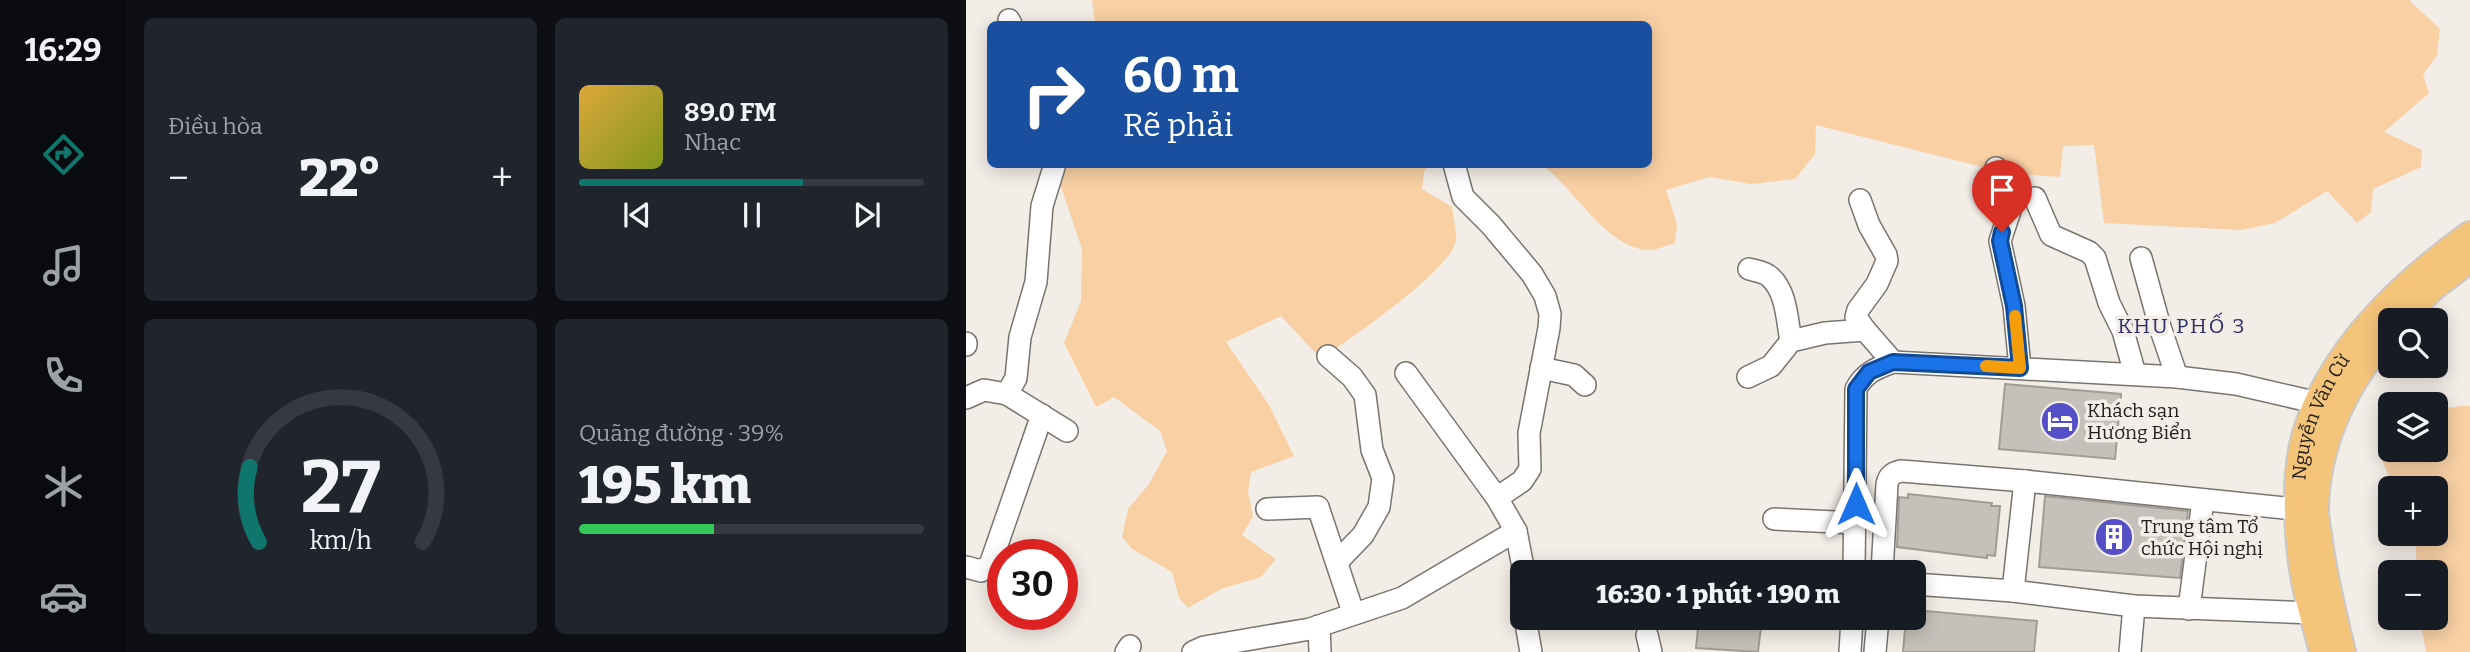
<!DOCTYPE html>
<html lang="vi">
<meta charset="utf-8">
<style>
:root{--surface:#171b24;--page:#20242c;--text:#f1f3f6;--muted:#9ea1a6;--line:#363941;--accent:#0f766e}
body{margin:0;font-family:Bitter,serif;background:var(--page);color:var(--text);height:100vh;display:flex;flex-direction:column;font-size:26px;white-space:nowrap}
*{box-sizing:border-box;margin:0}
p{font-size:23px;color:var(--muted)}
.icon{flex:none;width:38px;height:38px;fill:none;stroke:currentColor;stroke-width:2;stroke-linecap:round;stroke-linejoin:round}
.map{position:relative;flex:1;overflow:hidden}
.panel{display:flex;flex-direction:column;gap:18px;padding:18px;background:#0d0f14;width:840px}
.panel>*{flex:none}
.top-card{position:absolute;left:21px;top:21px;width:665px;height:147px;border-radius:10px;box-shadow:0 4px 18px #0003;background:#1a4fa0;color:#fff;overflow:hidden}
.fabs{position:absolute;left:1412px;top:308px;display:grid;gap:14px}
.fabs a{display:grid;place-items:center;width:70px;height:70px;border-radius:10px;background:var(--surface);box-shadow:0 4px 18px #0003;font-size:35px}
.speed{position:absolute;left:21px;top:539px;display:flex;gap:14px;font-size:35px;font-weight:700;text-align:center}
.speed>*{display:grid;place-content:center;width:91px;height:91px;border-radius:50%;background:var(--surface);box-shadow:0 4px 18px #0003;line-height:1}
.speed .limit{border:10px solid #d22;background:#fff;color:#111}
.pin{position:absolute;display:grid;place-items:center;width:60px;height:60px;color:#fff;margin:-72px -30px;border-radius:50% 50% 50% 0;rotate:-45deg;box-shadow:0 0 7px #0007}
.pin .icon{rotate:45deg}
.me{position:absolute;width:77px;margin:-38px;rotate:0deg;stroke-linejoin:round;filter:drop-shadow(0 0 5px #0008)}
.turn{display:flex;align-items:center;gap:24px;height:147px;padding:0 21px;font-size:32px}
.turn .icon{width:91px;height:91px;stroke-width:2.5}
.turn b{display:block;font-size:49px;line-height:60px}
.big{font-size:52px;font-weight:800;line-height:1.1}
.panel .card{flex:1;display:flex;flex-direction:column;justify-content:center;gap:10px;min-width:0;padding:0 24px;border-radius:10px;background:var(--page)}
.panel .dial{align-items:center;gap:0}
.dial svg{height:182px;overflow:visible;fill:none;stroke:var(--line);stroke-width:7;stroke-linecap:round;text-anchor:middle}
.dial text{fill:var(--text);stroke:none}
.song{display:flex;align-items:center;gap:21px}
.cover{width:84px;height:84px;border-radius:10px;background:linear-gradient(135deg,hsl(40 70% 55%),hsl(70 70% 35%))}
.played{height:7px;border-radius:4px;background:linear-gradient(90deg,var(--accent) 65%,var(--line) 65%)}
.keys{display:flex;justify-content:space-around;direction:ltr}
.heat{display:flex;justify-content:space-between;align-items:center;font-size:38px;direction:ltr}
.charge{height:10px;border-radius:5px;background:linear-gradient(90deg,#34c759 39%,var(--line) 0)}
.panel .tiles{flex:1;display:grid;gap:18px;grid-template-columns:repeat(2,1fr)}
.trip{position:absolute;left:544px;top:560px;width:416px;height:70px;border-radius:10px;background:var(--surface);box-shadow:0 4px 18px #0003;font-weight:800;line-height:70px;text-align:center}
main{display:flex;flex:1;min-height:0}
.tabs{display:flex;flex-direction:column;width:126px;justify-content:space-around;align-items:center;background:#090b0e;color:var(--muted)}
.tabs .icon{width:49px;height:49px}
.tabs .active{color:var(--accent)}
.tabs b{font-size:32px;color:var(--text)}
.map>svg:first-child{display:block}
</style>
<main>
<nav class="tabs">
<b>16:29</b>
<svg class="icon active" aria-label="directions" viewBox="0 0 24 24"><path d="M12 3l9 9-9 9-9-9zM9 14v-3h6M13 9l2 2-2 2"/></svg>
<svg class="icon" aria-label="music" viewBox="0 0 24 24"><path d="M9 18V5l10-2v13"/><circle cx="6" cy="18" r="3"/><circle cx="16" cy="16" r="3"/></svg>
<svg class="icon" aria-label="phone" viewBox="0 0 24 24"><path d="M5 4h4l2 5-3 2q2 4 5 5l2-3 5 2v4C11 20 4 13 5 4z"/></svg>
<svg class="icon" aria-label="climate" viewBox="0 0 24 24"><path d="M12 3v18M4 7l16 10M4 17L20 7"/></svg>
<svg class="icon" aria-label="car" viewBox="0 0 24 24"><path d="M5 17H2v-5l4-1 3-4h7l3 4 3 1v5h-3M9 17h6M6 11h13"/><circle cx="7" cy="17" r="2"/><circle cx="17" cy="17" r="2"/></svg>
</nav>
<section class="panel">
<div class="tiles">
<div class="card"><p>Điều hòa</p>
<div class="heat"><a>−</a><b class="big">22°</b><a>+</a></div>
</div>
<div class="card">
<div class="song"><i class="cover"></i><div><b>89.0 FM</b><p>Nhạc</p></div></div>
<div class="played"></div>
<div class="keys"><svg class="icon" aria-label="previous" viewBox="0 0 24 24"><path d="M18 5L8 12l10 7zM5 5v14"/></svg><svg class="icon" aria-label="pause" viewBox="0 0 24 24"><path d="M8 5v14M16 5v14"/></svg><svg class="icon" aria-label="next" viewBox="0 0 24 24"><path d="M6 5l10 7-10 7zM19 5v14"/></svg></div>
</div>
<div class="card dial"><svg viewBox="0 0 100 80">
<path d="M14 69A42 42 0 1 1 86 69"/>
<path d="M14 69A42 42 0 0 1 10 36" stroke="#0f766e"/>
<text x="50" y="56" font-size="32" font-weight="700">27</text>
<text x="50" y="72" font-size="11">km/h</text>
</svg></div>
<div class="card"><p>Quãng đường · 39%</p><b class="big">195 km</b><div class="charge"></div></div>
</div>
</section>
<div class="map">
<svg width="1504" height="652" viewBox="0 0 1504 652">
<rect width="100%" height="100%" fill="#f3ede7"/>
<g fill="#f8d0a4">
<path d="M 126,0 L 1443,0 L 1474,29 L 1471,55 L 1457,75 L 1463,93 L 1418,132 L 1456,150 L 1455,167 L 1407,189 L 1405,212 L 1391,223 L 1361,191 L 1309,223 L 1275,230 L 1138,223 L 1128,145 L 1097,146 L 1094,177 L 1040,173 L 850,125 L 849,154 L 829,179 L 785,184 L 743,177 L 700,190 L 711,224 L 709,243 C 701,245 691,250 683,250 C 641,249 608,188 576,165 L 682,164 L 682,24 L 129,24 Z"/>
<path d="M 90,165 L 463,165 L 458,172 L 456,189 L 486,207 C 487,217 491,231 490,240 C 485,271 383,339 355,359 L 315,316 L 260,342 L 303,405 L 328,456 L 285,472 L 282,492 L 287,516 L 276,535 L 310,559 L 295,577 L 255,589 L 222,608 L 213,598 L 206,572 L 166,549 L 156,537 L 162,509 L 183,484 L 201,451 L 194,431 L 148,397 L 130,407 L 98,343 L 115,301 L 116,249 L 95,187 Z"/>
<path d="M 1497,406 L 1504,406 L 1504,652 L 1460,652 L 1454,618 L 1470,618 L 1470,572 L 1451,572 L 1449,534 L 1470,534 L 1470,488 L 1428,488 L 1414,456 L 1420,416 L 1424,415 L 1424,450 L 1470,450 L 1470,409 Z"/>
</g>
<g fill="#c6c0ba" stroke="#a29c96" stroke-width="2">
<path d="M 1039,384 L 1155,394 L 1149,459 L 1033,449 Z"/>
<path d="M 942,494 L 1026,503 L 1025,506 L 1034,506 L 1029,556 L 1021,555 L 1021,558 L 931,547 L 933,497 L 942,498 Z"/>
<path d="M 1079,496 L 1222,511 L 1214,578 L 1073,567 Z"/>
<path d="M 948,610 L 1071,621 L 1068,652 L 937,652 L 940,618 L 948,618 Z"/>
<path d="M 733,618 L 796,618 L 792,652 L 730,648 Z"/>
</g>
<g fill="none" stroke-linecap="round" stroke-linejoin="round">
<g stroke="#79746e" stroke-width="24">
<g id="minor">
<path d="M 43,20 L 45,24"/>
<path d="M 488,164 L 497,197 L 525,225 L 566,274 L 579,296 L 584,314 L 583,328 L 563,433 L 564,469 L 556,481 L 531,498"/>
<path d="M 1030,168 L 1047,202 L 1034,241 L 1048,306 L 1054,368"/>
<path d="M 1069,198 L 1085,235 L 1123,252 L 1129,258 L 1143,303 L 1157,331 L 1169,374"/>
<path d="M 894,200 L 903,225 L 920,255 L 921,261 L 911,284 L 892,310 L 890,317 L 899,330"/>
<path d="M 1175,258 L 1194,327 L 1211,377"/>
<path d="M 783,269 C 790,271 799,272 804,277 C 821,292 821,321 825,341"/>
<path d="M 0,345 L 0,343"/>
<path d="M 362,356 L 386,377 L 399,395 L 406,450 L 417,478 L 413,507 L 397,535 L 371,562"/>
<path d="M 575,368 L 608,375 L 619,385"/>
<path d="M 440,373 L 531,498 L 550,531 L 558,572"/>
<path d="M 782,377 L 805,366 L 825,341 L 859,333 L 899,330 L 927,362"/>
<path d="M 41,394 L 50,378 L 54,337 L 70,282 L 76,206 L 89,164"/>
<path d="M 0,398 L 18,390 L 41,394 L 101,431"/>
<path d="M 301,509 L 352,507 L 387,612"/>
<path d="M 808,519 L 890,523"/>
<path d="M 0,567 L 15,571 L 24,565 L 76,415"/>
<path d="M 888,572 L 890,389 C 898,373 911,368 927,362 L 1211,377 L 1270,384 L 1352,403"/>
<path d="M 916,572 L 921,484 C 923,475 927,473 935,471 L 1059,481 L 1347,511"/>
<path d="M 948,584 L 1047,591 L 1168,606 L 1348,613"/>
<path d="M 1047,591 L 1059,481"/>
<path d="M 1223,609 L 1237,500"/>
<path d="M 559,618 L 565,652"/>
<path d="M 353,626 L 354,652"/>
<path d="M 681,635 L 685,652"/>
<path d="M 160,652 L 164,646"/>
<path d="M 227,652 L 238,647 L 344,629 L 436,598 L 550,531"/>
<path d="M 884,652 L 886,618"/>
<path d="M 909,652 L 912,618"/>
<path d="M 1164,652 L 1168,606"/>
</g>
</g>
<g stroke="#cac9c9" stroke-width="30">
<g id="major">
<path d="M 1434,320 L 1467,287 L 1504,259"/>
<path id="s1" d="M 1357,652 C 1349,620 1338,587 1335,554 C 1331,517 1329,474 1339,437 C 1363,352 1435,285 1504,235"/>
<path d="M 1376,652 C 1367,615 1358,579 1353,542 C 1352,531 1349,520 1349,510 C 1350,441 1380,382 1424,331"/>
</g>
</g>
<use href="#minor" stroke="#fff" stroke-width="21"/>
<use href="#major" stroke="#f5c47b" stroke-width="26"/>
</g>
<g fill="none" stroke-linecap="round" stroke-linejoin="round">
<g stroke="#114b97" stroke-width="18">
<path id="route" d="M 890,504 L 890,389 L 903,372 L 927,362 L 1054,368 L 1048,306 L 1034,241 L 1036,232"/>
</g>
<use href="#route" stroke="#1a73e8" stroke-width="12"/>
<path stroke="#f59e0b" stroke-width="12" d="M 1020,366 L 1054,368 L 1049,316"/>
</g>
<defs>
<g id="hotel-disc" transform="scale(2.0125)"><circle r="9.5" fill="#5550c7" stroke="#f3ede7"/><path d="M-6-4.5h1.5V1H6V5H4.5V3h-9V5H-6ZM-4 0a1.8 1.8 0 1 1 3.6 0ZM.5 0V-2.5h3Q6-2.5 6 0Z" fill="#fff"/></g>
<g id="building-disc" transform="scale(2.0125)"><circle r="9.5" fill="#5550c7" stroke="#f3ede7"/><path d="M-4-6H4V6H1V3H-1V6H-4ZM-2.5-4.3h1.7v1.8h-1.7ZM.8-4.3h1.7v1.8H.8ZM-2.5-1h1.7V.8h-1.7ZM.8-1h1.7V.8H.8Z" fill="#fff"/></g>
</defs>
<g fill-rule="evenodd">
<use href="#hotel-disc" x="1094" y="421"/>
<use href="#building-disc" x="1148" y="537"/>
</g>
<g text-anchor="middle" stroke-width="7" stroke-linejoin="round" paint-order="stroke">
<g font-size="19" fill="#22201e" stroke="#f3ede7" text-anchor="start">
<text x="1121" y="417">Khách sạn<tspan x="1121" dy="22">Hương Biển</tspan></text>
<text x="1175" y="533">Trung tâm Tổ<tspan x="1175" dy="22">chức Hội nghị</tspan></text>
</g>
<g font-size="19" fill="#22201e" stroke="#f3ede7">
<text dy="7" stroke="none"><textPath href="#s1" startOffset="242">Nguyễn Văn Cừ</textPath></text>
</g>
<g font-size="21" letter-spacing="2" fill="#2e2e69" stroke="#f3ede7">
<text x="1216" y="333">KHU PHỐ 3</text>
</g>
</g>
</svg>
<div class="fabs">
<a><svg class="icon" aria-label="search" viewBox="0 0 24 24"><circle cx="10" cy="10" r="6"/><path d="M15 15l6 6"/></svg></a>
<a><svg class="icon" aria-label="layers" viewBox="0 0 24 24"><path d="M12 4l9 5-9 5-9-5zM3 14l9 5 9-5"/></svg></a>
<a>+</a>
<a>−</a>
</div>
<div class="speed"><div class="limit">30</div></div>
<div class="pin" style="left:1036px;top:232px;background:#d93025"><svg class="icon" aria-label="arrive" viewBox="0 0 24 24"><path d="M6 21V4h12l-3 4 3 4H6"/></svg></div>
<svg class="me" style="left:890px;top:504px" viewBox="-20 -20 40 40"><path d="M0-17L14 15 0 8-14 15z" fill="#1a73e8" stroke="#fff" stroke-width="4"/></svg>
<div class="trip">16:30 · 1 phút · 190 m</div>
<div class="top-card">
<div class="turn"><svg class="icon" aria-label="right" viewBox="0 0 24 24"><path d="M7 20v-9h11M14 6l5 5-5 5"/></svg><div><b>60 m</b>Rẽ phải</div></div>
</div>
</div>
</main>
